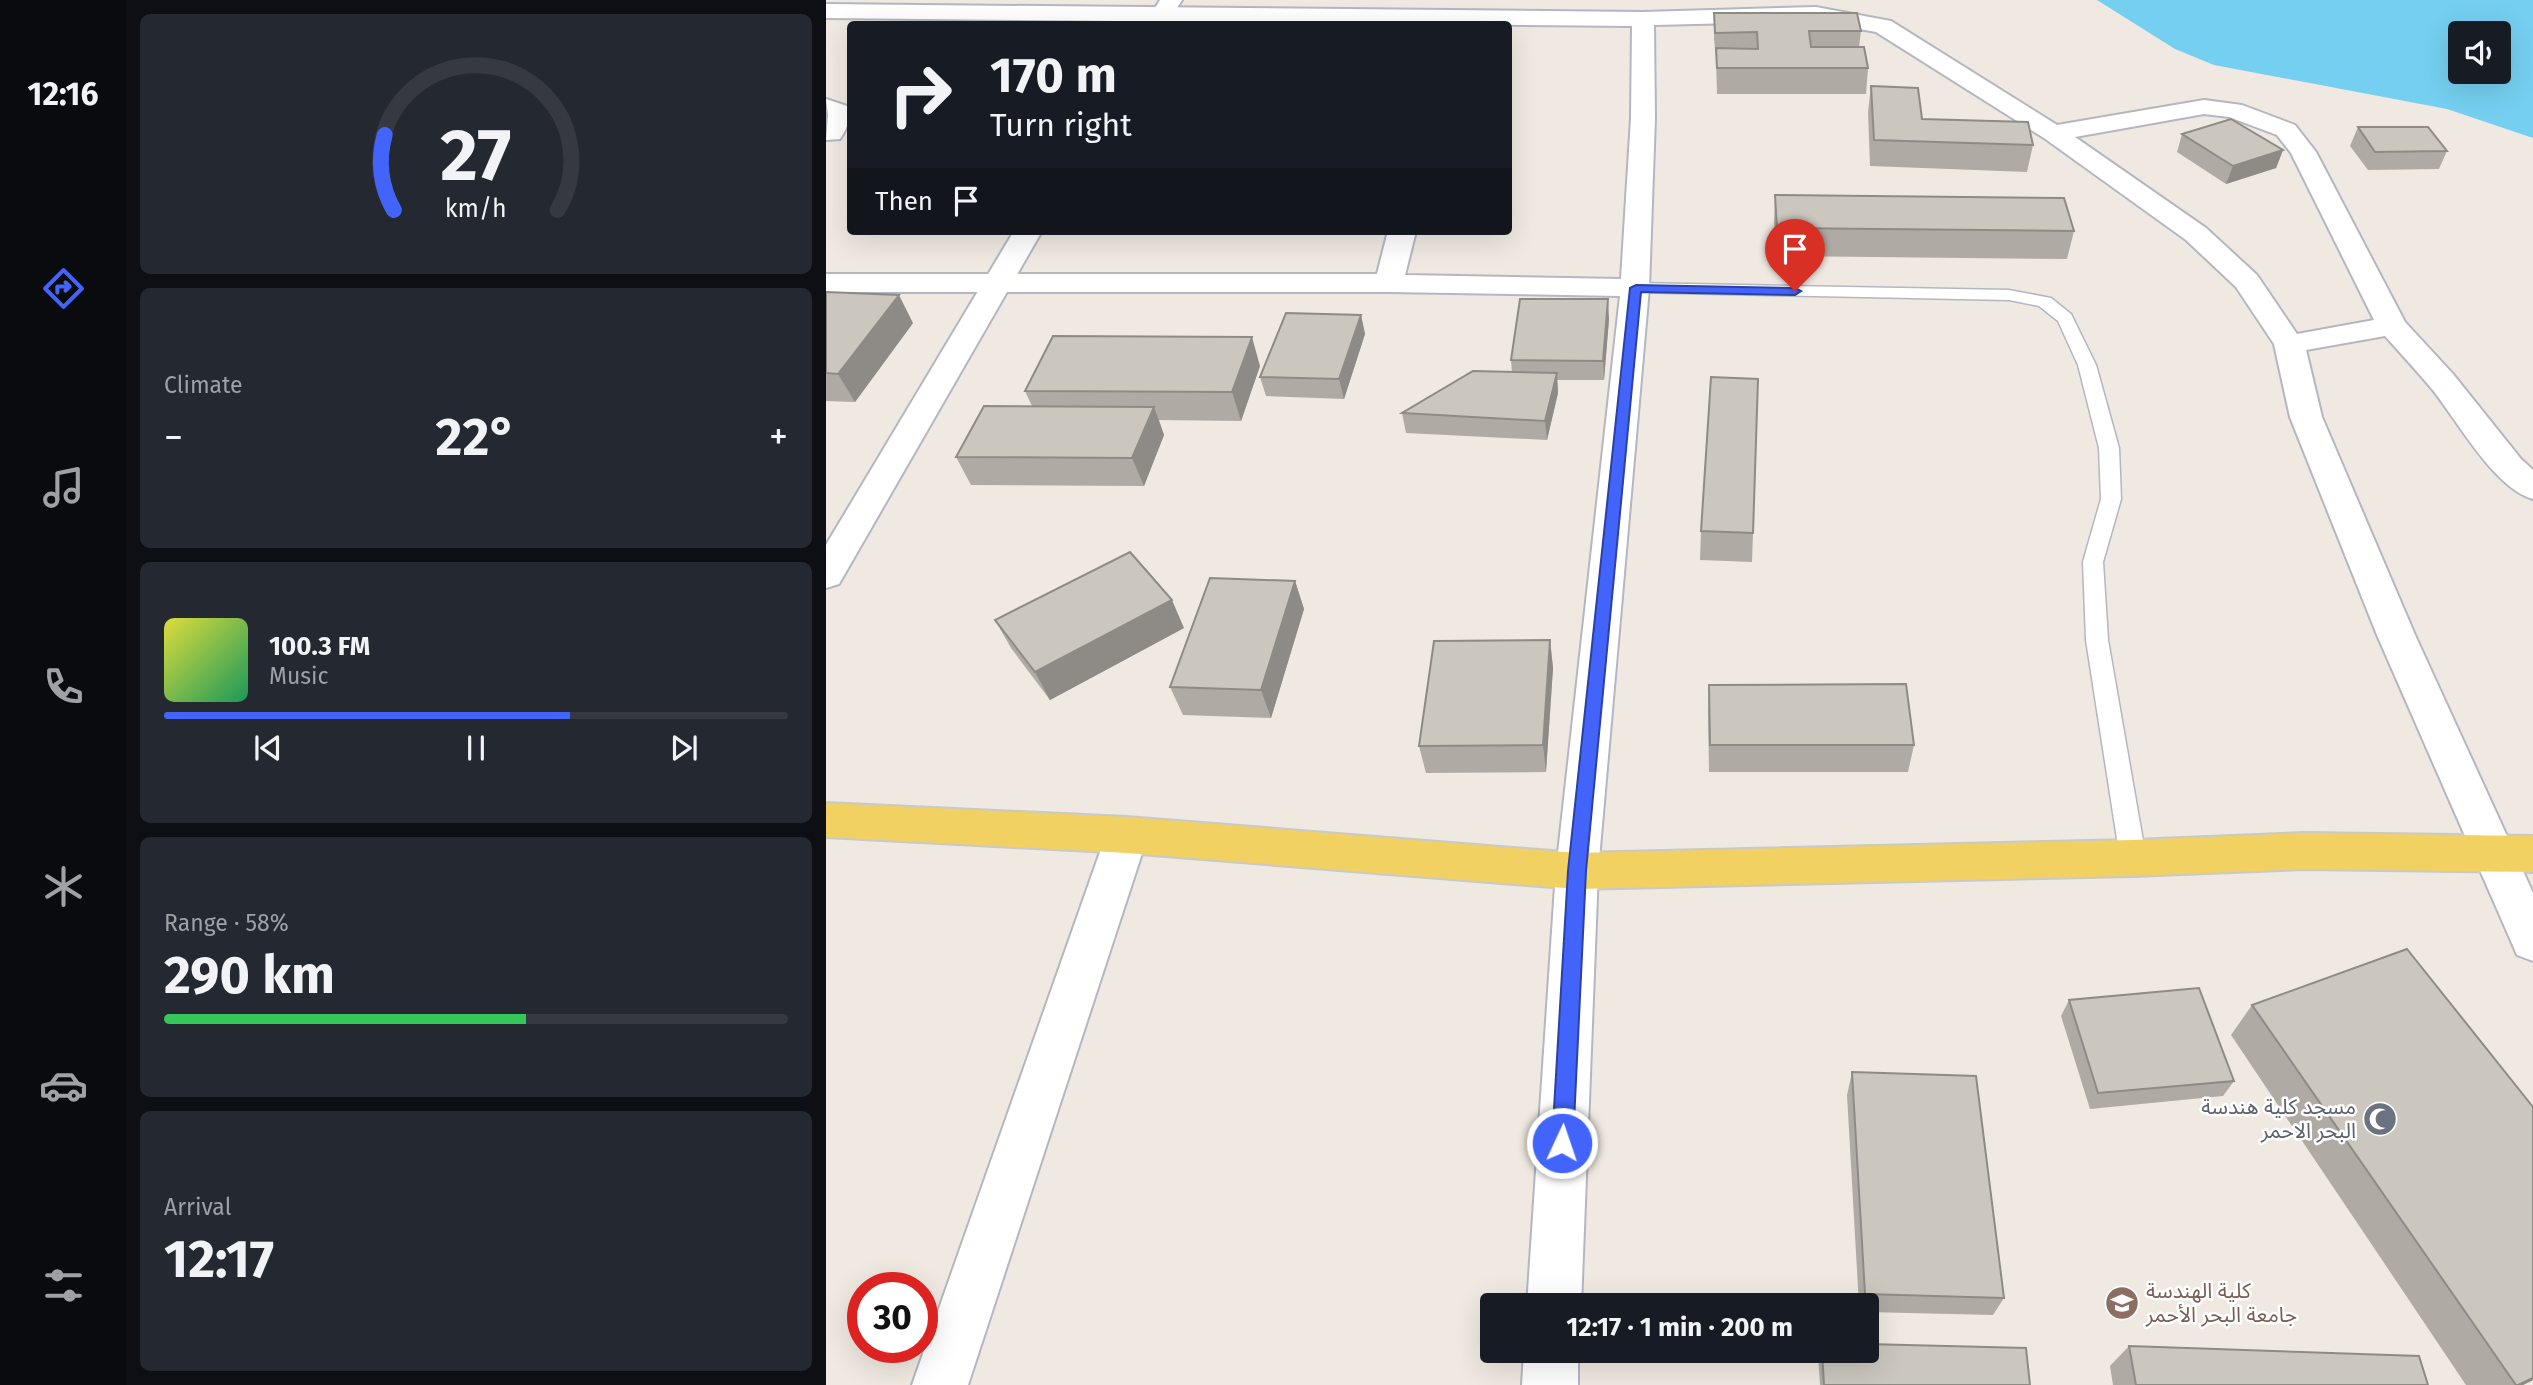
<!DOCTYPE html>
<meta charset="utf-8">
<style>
:root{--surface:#171b24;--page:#242831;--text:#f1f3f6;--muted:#9ea1a6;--line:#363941;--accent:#4264fb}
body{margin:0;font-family:"Fira Sans","Noto Sans Arabic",sans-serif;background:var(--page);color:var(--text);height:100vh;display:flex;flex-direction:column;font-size:26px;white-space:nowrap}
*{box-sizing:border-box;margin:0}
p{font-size:23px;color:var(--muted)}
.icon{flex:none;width:38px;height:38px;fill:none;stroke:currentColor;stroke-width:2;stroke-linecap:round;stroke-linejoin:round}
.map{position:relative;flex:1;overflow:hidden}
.drawer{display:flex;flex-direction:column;gap:14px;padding:14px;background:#0d0f14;width:700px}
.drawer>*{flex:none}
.guide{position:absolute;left:21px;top:21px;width:665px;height:214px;border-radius:7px;box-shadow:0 7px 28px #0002;background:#171b24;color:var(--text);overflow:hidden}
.tools{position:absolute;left:1622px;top:21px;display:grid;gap:14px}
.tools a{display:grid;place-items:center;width:63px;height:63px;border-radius:7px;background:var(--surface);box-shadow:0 7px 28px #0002;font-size:35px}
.speed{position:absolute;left:21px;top:1272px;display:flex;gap:14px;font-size:35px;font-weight:700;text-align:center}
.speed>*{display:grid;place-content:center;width:91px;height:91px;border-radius:50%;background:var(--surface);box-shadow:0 7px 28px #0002;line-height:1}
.speed .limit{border:10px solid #d22;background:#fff;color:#111}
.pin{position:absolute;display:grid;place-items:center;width:60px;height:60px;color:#fff;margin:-72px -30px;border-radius:50% 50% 50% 0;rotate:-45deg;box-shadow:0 0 7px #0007}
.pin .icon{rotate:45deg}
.me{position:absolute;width:77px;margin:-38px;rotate:3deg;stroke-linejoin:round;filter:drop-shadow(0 0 5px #0008)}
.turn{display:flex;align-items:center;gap:24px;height:147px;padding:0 28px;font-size:32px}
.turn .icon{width:91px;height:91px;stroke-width:2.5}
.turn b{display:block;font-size:49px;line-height:60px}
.then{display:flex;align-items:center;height:66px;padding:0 28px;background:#0003;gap:14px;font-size:26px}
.big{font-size:52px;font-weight:700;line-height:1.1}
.drawer .card{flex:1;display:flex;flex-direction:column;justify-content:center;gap:10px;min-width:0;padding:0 24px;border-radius:10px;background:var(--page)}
.drawer .dial{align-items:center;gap:0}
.dial svg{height:182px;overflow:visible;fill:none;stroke:var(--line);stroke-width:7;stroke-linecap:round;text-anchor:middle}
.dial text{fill:var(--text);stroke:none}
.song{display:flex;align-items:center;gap:21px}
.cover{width:84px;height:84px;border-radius:10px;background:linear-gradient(135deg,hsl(60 70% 55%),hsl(150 70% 35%))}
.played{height:7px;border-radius:4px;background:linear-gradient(90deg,var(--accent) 65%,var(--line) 65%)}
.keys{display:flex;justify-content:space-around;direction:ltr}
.heat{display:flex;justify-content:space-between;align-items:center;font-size:38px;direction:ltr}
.charge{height:10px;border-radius:5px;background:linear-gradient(90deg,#34c759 58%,var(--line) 0)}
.trip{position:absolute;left:654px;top:1293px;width:399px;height:70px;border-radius:7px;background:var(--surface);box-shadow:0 7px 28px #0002;font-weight:700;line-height:70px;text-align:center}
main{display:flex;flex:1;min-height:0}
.tab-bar{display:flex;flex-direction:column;width:126px;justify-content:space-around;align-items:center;background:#090b0e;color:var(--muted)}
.tab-bar .icon{width:49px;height:49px}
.tab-bar .selected{color:var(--accent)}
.tab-bar b{font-size:32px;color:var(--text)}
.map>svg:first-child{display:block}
</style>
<main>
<nav class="tab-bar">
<b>12:16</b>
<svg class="icon selected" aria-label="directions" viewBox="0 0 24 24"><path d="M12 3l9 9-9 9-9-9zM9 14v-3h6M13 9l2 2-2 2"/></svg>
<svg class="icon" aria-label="music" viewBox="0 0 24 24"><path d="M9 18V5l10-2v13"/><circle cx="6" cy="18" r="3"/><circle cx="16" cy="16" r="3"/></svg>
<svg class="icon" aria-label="phone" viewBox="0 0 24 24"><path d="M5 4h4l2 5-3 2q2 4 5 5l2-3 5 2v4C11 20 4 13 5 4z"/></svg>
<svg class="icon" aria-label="climate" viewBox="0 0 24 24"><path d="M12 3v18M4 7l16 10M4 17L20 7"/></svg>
<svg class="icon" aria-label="car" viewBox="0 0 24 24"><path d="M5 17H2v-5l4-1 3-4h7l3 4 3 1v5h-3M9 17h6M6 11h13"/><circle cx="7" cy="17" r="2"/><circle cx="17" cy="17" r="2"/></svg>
<svg class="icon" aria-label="filters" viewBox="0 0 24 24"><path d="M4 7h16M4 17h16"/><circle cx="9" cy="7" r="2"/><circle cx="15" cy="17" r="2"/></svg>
</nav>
<section class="drawer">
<div class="card dial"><svg viewBox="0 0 100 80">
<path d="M14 69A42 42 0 1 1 86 69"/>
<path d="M14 69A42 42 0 0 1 10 36" stroke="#4264fb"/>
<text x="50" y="56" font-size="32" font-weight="700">27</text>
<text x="50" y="72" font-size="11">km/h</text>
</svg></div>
<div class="card"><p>Climate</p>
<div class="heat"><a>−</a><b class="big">22°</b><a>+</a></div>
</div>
<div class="card">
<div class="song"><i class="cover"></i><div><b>100.3 FM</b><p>Music</p></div></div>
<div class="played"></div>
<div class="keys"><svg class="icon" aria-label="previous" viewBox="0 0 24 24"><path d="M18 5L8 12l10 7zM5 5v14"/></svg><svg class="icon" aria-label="pause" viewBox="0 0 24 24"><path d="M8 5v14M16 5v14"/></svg><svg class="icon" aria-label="next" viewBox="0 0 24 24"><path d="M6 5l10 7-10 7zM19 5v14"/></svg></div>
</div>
<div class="card"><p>Range · 58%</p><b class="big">290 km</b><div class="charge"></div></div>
<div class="card"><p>Arrival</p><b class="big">12:17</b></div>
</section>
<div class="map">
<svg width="1707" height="1385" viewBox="0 0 1707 1385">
<rect width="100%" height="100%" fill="#efe9e1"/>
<path fill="#75cff0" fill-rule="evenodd" d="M 1271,0 L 1707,0 L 1707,138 L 1621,109 L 1388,65 L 1349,49 ZM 1634,33 L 1673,33 L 1673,72 L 1634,72 Z"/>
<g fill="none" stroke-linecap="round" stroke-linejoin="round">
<g stroke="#b4b7c1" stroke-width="3">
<path id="service" d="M 809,283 L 1183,290 L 1225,298 L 1245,314 L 1270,365 L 1293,448 L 1295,499 L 1277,562 L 1282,640 L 1320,858 L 1316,866 L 1307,869 L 1298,866 L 1294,858 L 1260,640 L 1257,562 L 1275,499 L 1273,448 L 1252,365 L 1232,321 L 1213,306 L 1183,300 L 803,292 L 801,288 L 803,284 Z"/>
</g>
<g stroke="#b4b7c1" stroke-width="4">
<g id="minor">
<path d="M 0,4 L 817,12 L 990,7 L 1065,21 L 1231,125 L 1378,100 L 1416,105 L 1469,125 L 1490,152 L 1579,322 L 1627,374 L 1695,459 L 1707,470 L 1707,499 C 1668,488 1631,420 1606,389 C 1591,371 1575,354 1559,336 L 1480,350 L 1496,417 L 1589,635 L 1707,893 L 1707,961 L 1691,955 L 1685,941 L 1551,635 L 1464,417 L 1448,344 L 1410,287 L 1360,240 L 1218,138 L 1050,32 L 990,21 L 828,25 L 829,118 L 823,288 L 772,871 L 755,1306 L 701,1306 L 730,871 L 794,296 L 563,292 L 0,292 L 0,274 L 551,274 L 562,231 L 590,231 L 579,275 L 795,279 L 805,118 L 806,26 L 0,18 ZM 1378,114 L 1403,117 L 1451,135 L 1465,153 L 1548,320 L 1471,334 L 1431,275 L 1380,228 L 1249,137 Z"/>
<path d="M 0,99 L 24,107 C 24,120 21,129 14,139 L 0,140 L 2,115 Z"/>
<path d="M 301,817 L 316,823 L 322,835 L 142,1385 L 86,1385 L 280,835 L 286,823 Z"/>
<path d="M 698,1351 L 752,1351 L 752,1385 L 696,1385 Z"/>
</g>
</g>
<g stroke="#b4b7c1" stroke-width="4">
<g id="tertiary">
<path d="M 334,0 L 356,0 L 341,24 L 319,24 Z"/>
<path d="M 188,231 L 216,231 L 13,584 L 0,588 L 0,545 Z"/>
</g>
</g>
<g stroke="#c9c9c9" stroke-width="4">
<path id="primary" d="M 0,803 L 301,817 L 751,853 L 1307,840 L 1478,833 L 1707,836 L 1707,872 L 1478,869 L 1307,876 L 751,889 L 301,853 L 0,837 Z"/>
</g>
<use href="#service" fill="#fff" fill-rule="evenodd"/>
<use href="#minor" fill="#fff" fill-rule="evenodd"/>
<use href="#tertiary" fill="#fff" fill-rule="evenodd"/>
<use href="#primary" fill="#f2d163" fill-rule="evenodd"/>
</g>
<g fill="#afaba4">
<path d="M 888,13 L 1035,31 L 1033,47 L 1042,68 L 1040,94 L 891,94 L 890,58 L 888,39 Z"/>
<path d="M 1045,86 L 1096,119 L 1207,145 L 1201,172 L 1044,166 L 1042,112 Z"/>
<path d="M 1532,127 L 1621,151 L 1613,169 L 1542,170 L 1524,146 Z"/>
<path d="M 1356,134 L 1457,150 L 1450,168 L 1400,184 L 1351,152 Z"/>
<path d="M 949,195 L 1248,231 L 1241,259 L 950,256 L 948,222 Z"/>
<path d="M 0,292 L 87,323 L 29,402 L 0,401 Z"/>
<path d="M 535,315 L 539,334 L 518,399 L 440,396 L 434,377 Z"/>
<path d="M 783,319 L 778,380 L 731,380 L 732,393 L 721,440 L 580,433 L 576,413 L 686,372 L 685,360 Z"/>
<path d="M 434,366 L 415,421 L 333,420 L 338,435 L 318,486 L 145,485 L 130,457 L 206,406 L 199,391 Z"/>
<path d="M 875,531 L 927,533 L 926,562 L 874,560 Z"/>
<path d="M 469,581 L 478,609 L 445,718 L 357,715 L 344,687 Z"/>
<path d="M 169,620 L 358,628 L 224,700 L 185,648 Z"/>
<path d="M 724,640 L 727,668 L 720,772 L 600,773 L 593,746 Z"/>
<path d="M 883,685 L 1088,745 L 1082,772 L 883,772 L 882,712 Z"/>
<path d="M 1243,1000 L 1408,1081 L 1397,1096 L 1264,1109 L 1235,1016 Z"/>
<path d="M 1426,1005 L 1707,1107 L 1707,1380 L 1697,1385 L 1640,1385 L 1405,1035 Z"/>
<path d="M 1026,1072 L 1178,1298 L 1167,1315 L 1041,1312 L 1041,1306 L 1033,1306 L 1021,1095 Z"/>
<path d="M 1303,1346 L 1602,1385 L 1287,1385 L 1284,1366 Z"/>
<path d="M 993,1351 L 1041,1351 L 1204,1385 L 994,1385 L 992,1354 Z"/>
</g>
<g fill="#8e8b86">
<path d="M 1457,150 L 1450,168 L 1400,184 L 1407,166 Z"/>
<path d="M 73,295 L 87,323 L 29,402 L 12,374 Z"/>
<path d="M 782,299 L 783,319 L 778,380 L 777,361 Z"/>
<path d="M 535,315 L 539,334 L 518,399 L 513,379 Z"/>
<path d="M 426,337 L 434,366 L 415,421 L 406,392 Z"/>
<path d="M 731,373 L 732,393 L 721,440 L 719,421 Z"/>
<path d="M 328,407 L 338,435 L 318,486 L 306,458 Z"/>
<path d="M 469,581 L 478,609 L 445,718 L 435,690 Z"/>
<path d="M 346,600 L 358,628 L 224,700 L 209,672 Z"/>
<path d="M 724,640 L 727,668 L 720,772 L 717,745 Z"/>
<path d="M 1707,1378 L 1707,1380 L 1697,1385 L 1692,1385 Z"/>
</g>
<g fill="#cbc7bf" stroke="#8e8b86" stroke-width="2">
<path d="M 888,13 L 1031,13 L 1035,31 L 983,31 L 985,47 L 1038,47 L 1042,68 L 891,68 L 890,48 L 932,49 L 931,32 L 889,33 Z"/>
<path d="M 1045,86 L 1092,88 L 1096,119 L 1202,122 L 1207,145 L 1048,140 Z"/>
<path d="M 1405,119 L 1457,150 L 1407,166 L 1356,134 Z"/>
<path d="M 1532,127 L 1602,127 L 1621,151 L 1549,152 Z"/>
<path d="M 949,195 L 1238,198 L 1248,231 L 951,228 Z"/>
<path d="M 0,292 L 73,295 L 12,374 L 0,373 Z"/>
<path d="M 694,299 L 782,299 L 777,361 L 685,360 Z"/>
<path d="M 460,313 L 535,315 L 513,379 L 434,377 Z"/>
<path d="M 227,336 L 426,337 L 406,392 L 199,391 Z"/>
<path d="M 647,371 L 731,373 L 719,421 L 576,413 Z"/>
<path d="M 885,377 L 932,379 L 927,533 L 875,531 Z"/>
<path d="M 158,406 L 328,407 L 306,458 L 130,457 Z"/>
<path d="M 304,552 L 346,600 L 209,672 L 169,620 Z"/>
<path d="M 384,578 L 469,581 L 435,690 L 344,687 Z"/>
<path d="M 724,640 L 717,745 L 593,746 L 608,641 Z"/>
<path d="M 1080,684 L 1088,745 L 884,745 L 883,685 Z"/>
<path d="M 1581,949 L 1707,1107 L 1707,1378 L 1692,1385 L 1690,1385 L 1426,1005 Z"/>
<path d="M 1373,988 L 1408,1081 L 1272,1093 L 1243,1000 Z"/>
<path d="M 1026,1072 L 1150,1076 L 1178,1298 L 1039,1294 Z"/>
<path d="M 1041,1344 L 1200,1348 L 1204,1385 L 998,1385 L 996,1351 L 1041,1351 Z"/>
<path d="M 1303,1346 L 1593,1356 L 1602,1385 L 1310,1385 Z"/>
</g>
<path fill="#4264fb" stroke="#2b41a3" stroke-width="2" d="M 810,285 L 969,288 L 975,291 L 969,295 L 815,292 L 760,871 L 747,1143 L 744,1150 L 736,1153 L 729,1150 L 726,1143 L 742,871 L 804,288 Z"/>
<defs>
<g id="mosque-disc" transform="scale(1.75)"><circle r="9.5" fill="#6b7280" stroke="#fff"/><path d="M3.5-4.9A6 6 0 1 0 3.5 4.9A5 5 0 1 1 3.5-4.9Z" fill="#fff"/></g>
<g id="university-disc" transform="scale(1.75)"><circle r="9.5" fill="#8d6e63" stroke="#fff"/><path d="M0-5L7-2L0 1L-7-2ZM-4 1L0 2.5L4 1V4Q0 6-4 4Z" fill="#fff"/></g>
</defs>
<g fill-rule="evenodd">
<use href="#mosque-disc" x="1554" y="1119"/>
<use href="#university-disc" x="1296" y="1303"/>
</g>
<g text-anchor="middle" stroke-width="5" stroke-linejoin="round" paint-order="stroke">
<g font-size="21" fill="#5b616d" stroke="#fff" text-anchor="end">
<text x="1530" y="1114">مسجد كلية هندسة<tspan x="1530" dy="24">البحر الاحمر</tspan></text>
</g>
<g font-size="21" fill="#785e54" stroke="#fff" text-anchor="start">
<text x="1320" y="1298">كلية الهندسة<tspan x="1320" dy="24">جامعة البحر الأحمر</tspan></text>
</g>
</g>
</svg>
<div class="tools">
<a><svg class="icon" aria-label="sound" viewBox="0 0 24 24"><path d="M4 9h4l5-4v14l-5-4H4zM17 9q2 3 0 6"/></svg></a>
</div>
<div class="speed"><div class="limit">30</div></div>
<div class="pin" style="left:969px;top:291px;background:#d93025"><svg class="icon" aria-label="arrive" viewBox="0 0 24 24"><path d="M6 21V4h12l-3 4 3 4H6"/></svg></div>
<svg class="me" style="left:736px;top:1143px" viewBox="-20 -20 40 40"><circle r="17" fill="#4264fb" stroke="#fff" stroke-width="3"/><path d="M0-11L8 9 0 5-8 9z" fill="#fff"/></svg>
<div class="trip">12:17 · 1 min · 200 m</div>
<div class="guide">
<div class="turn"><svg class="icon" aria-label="right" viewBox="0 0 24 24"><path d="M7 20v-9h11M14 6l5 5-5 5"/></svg><div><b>170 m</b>Turn right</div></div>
<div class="then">Then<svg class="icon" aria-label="arrive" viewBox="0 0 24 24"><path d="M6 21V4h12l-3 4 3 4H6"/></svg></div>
</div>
</div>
</main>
